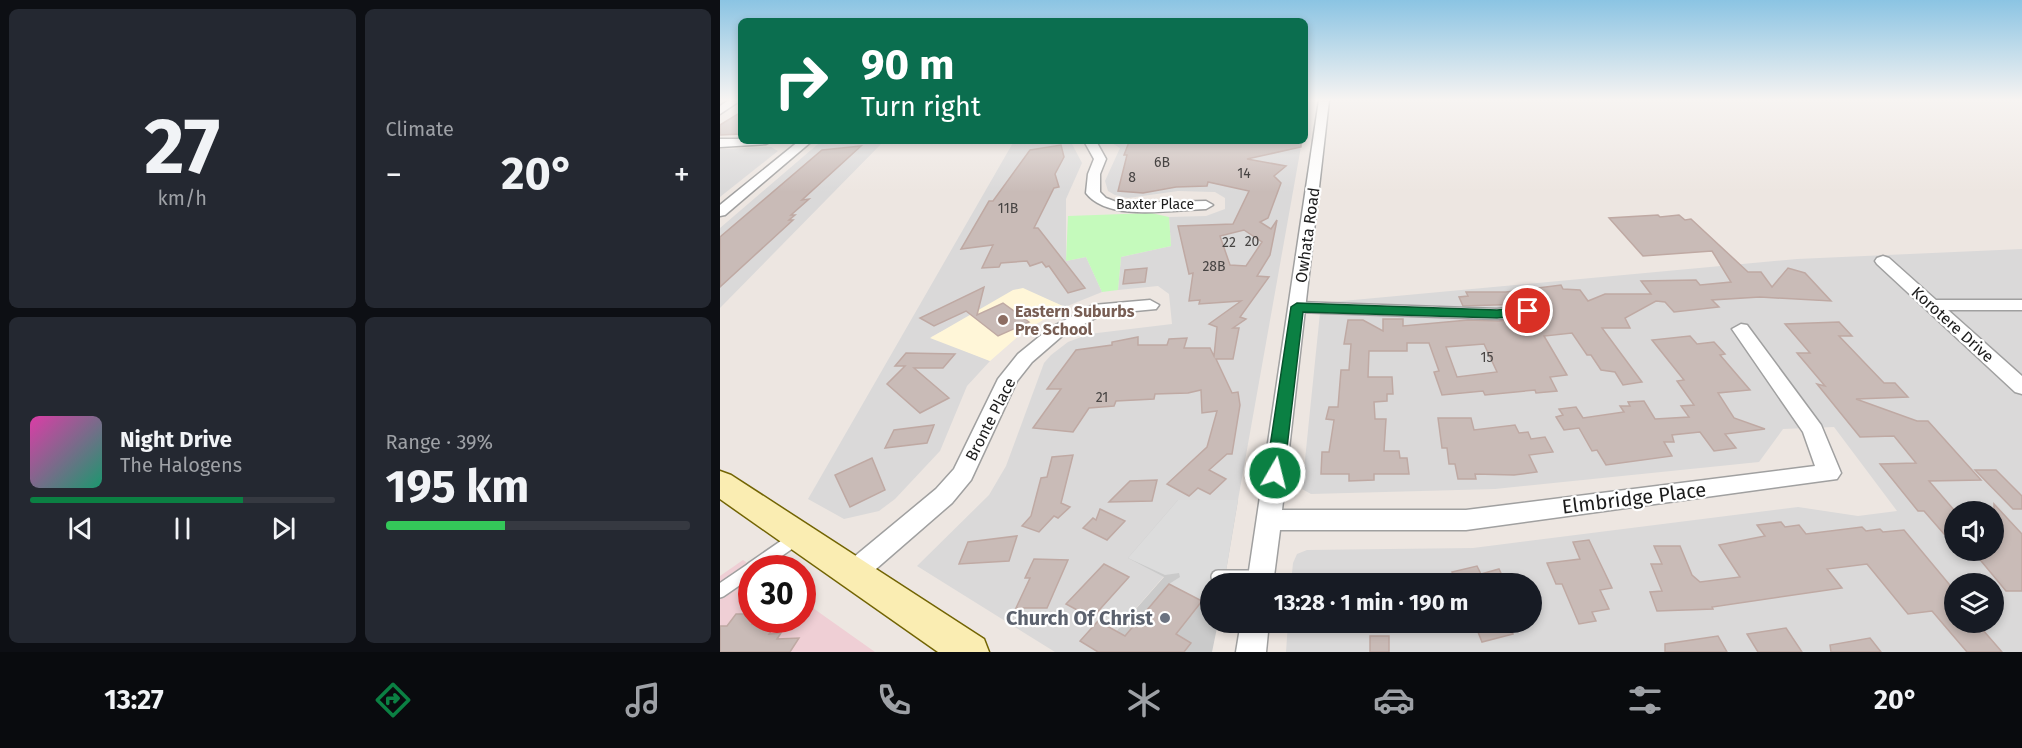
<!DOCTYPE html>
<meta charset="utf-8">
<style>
:root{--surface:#171b24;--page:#242831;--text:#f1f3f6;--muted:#9ea1a6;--line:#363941;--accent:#0b8043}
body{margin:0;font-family:"Fira Sans",sans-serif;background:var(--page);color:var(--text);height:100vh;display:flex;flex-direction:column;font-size:22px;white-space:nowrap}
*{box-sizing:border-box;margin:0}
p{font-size:20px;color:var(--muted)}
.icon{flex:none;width:33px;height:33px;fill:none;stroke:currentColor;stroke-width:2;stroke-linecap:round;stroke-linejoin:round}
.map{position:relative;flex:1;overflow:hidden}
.details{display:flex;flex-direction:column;gap:9px;padding:9px;background:#0d0f14;width:720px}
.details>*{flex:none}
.top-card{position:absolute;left:18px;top:18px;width:570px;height:126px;border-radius:9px;box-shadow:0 3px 9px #0003;background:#0b6e4f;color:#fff;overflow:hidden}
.tools{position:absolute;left:1224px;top:501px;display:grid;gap:12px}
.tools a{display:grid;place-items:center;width:60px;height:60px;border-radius:50%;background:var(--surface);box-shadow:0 3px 9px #0003;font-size:30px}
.speed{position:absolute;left:18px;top:555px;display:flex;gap:12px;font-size:30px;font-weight:700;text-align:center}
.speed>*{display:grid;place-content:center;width:78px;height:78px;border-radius:50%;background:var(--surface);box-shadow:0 3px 9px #0003;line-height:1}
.speed .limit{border:9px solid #d22;background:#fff;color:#111}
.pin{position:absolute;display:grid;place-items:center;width:51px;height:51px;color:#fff;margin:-26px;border:3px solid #fff;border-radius:50%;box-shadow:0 2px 6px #0007}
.me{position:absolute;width:66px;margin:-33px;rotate:8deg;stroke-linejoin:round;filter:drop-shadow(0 0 4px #0008)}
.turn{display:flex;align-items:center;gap:21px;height:126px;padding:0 24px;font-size:27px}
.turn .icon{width:78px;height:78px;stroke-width:2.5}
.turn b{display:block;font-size:42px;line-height:51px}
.big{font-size:45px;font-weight:700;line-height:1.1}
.details .tile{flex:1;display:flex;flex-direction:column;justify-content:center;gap:9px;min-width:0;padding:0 21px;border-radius:9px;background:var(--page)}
.details .dial{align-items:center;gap:0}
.dial b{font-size:78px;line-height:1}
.song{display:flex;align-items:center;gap:18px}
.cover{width:72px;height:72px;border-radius:9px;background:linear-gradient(135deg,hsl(320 70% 55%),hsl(160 70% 35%))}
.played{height:6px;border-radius:3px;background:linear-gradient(90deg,var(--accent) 70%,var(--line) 70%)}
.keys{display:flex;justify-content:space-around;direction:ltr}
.heat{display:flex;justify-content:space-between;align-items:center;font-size:33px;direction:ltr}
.charge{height:9px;border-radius:4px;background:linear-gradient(90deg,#34c759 39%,var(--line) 0)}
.details .tiles{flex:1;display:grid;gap:9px;grid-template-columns:repeat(2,1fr)}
.trip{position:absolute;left:480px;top:573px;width:342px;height:60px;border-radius:30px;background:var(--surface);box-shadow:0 3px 9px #0003;font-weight:700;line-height:60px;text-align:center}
.tabs{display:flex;height:96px;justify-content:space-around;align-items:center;background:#090b0e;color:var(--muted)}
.tabs .icon{width:42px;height:42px}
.tabs .current{color:var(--accent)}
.tabs b{font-size:27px;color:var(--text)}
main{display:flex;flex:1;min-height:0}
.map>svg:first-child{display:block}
</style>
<main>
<section class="details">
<div class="tiles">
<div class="tile dial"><b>27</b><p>km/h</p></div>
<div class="tile"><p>Climate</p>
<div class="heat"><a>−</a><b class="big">20°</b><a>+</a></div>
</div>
<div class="tile">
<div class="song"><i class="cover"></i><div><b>Night Drive</b><p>The Halogens</p></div></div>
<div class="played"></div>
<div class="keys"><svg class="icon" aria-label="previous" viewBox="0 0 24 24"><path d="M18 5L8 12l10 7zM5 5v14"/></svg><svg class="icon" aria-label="pause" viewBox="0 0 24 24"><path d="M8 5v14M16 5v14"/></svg><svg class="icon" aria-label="next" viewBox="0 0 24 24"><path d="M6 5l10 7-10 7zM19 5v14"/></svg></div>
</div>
<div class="tile"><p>Range · 39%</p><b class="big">195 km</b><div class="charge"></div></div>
</div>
</section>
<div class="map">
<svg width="1302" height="652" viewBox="0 0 1302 652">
<rect width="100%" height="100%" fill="#ede6e1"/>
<g fill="#dad9d9" fill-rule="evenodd">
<path d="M 164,141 L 0,308 L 0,228 L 98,144 Z"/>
<path d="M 294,141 L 354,141 L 352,144 L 362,163 L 346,199 L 346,261 L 366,257 L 382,292 L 345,307 L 303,289 L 211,337 L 270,361 L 247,386 L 220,451 L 175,499 L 159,511 L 124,519 L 88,499 Z"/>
<path d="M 388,141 L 582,141 L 518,500 L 458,500 L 445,575 L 378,652 L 335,652 L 197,566 L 269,495 L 286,466 L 324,363 L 331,355 L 348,342 L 369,334 L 452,324 L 449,294 L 438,286 L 398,290 L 401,257 L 451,246 L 449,217 L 486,216 L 505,209 L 505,198 L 495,192 L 458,191 L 408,198 L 395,195 L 388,191 L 385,181 L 400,148 Z"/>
<path d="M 51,147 L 58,151 L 0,197 L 0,149 Z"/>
<path d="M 1302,249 L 1302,652 L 566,652 L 568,623 L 812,622 L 812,584 L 571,583 L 573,563 L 577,554 L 587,550 L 753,548 L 1078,507 L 1138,516 L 1177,511 L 1114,427 L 1063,429 L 1039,462 L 775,489 L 591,494 L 582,489 L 601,303 L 1077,259 ZM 1234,512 L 1274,512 L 1274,550 L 1234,550 ZM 1234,584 L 1274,584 L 1274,622 L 1234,622 Z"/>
</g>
<path fill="#efcfd5" d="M 23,560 L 35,568 L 32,568 L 32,620 L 82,620 L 83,601 L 155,652 L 0,652 L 0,576 Z"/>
<path fill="#fff6d8" d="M 303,288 L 345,307 L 303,332 L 270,361 L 210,338 L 293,290 Z"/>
<path fill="#cacaca" d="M 458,500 L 518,500 L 504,583 L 490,584 L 490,622 L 498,623 L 492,652 L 378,652 L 444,577 L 408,558 Z"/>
<path fill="#c5fabc" d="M 431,213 L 449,217 L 451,246 L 401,257 L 398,290 L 382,292 L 366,257 L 346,261 L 348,216 Z"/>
<path fill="#dcdcdc" d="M 458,500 L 518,500 L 504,583 L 490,584 L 490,600 L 482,601 L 449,584 L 460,577 L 459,573 L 445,575 L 408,558 Z"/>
<g fill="#c9bbb7" stroke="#bfa9a3" stroke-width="1.5" fill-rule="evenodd">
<path d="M 21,112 L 21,134 L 0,135 L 0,125 Z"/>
<path d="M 581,141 L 581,147 L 527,159 L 566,166 L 554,176 L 561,183 L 548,218 L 540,222 L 551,229 L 557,220 L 550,255 L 537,276 L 549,277 L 520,317 L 526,319 L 513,328 L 519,328 L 513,359 L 496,359 L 512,393 L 518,392 L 520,405 L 512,454 L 507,454 L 489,470 L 506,479 L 490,494 L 478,488 L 469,496 L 447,484 L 487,447 L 497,411 L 482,413 L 481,390 L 468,393 L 435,394 L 434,399 L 396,401 L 394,406 L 369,408 L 353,432 L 313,428 L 341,389 L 327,389 L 356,350 L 392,345 L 392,342 L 418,337 L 418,345 L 447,345 L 449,339 L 467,338 L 464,348 L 490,348 L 494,356 L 497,327 L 489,324 L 521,301 L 479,304 L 480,300 L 469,301 L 473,273 L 469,274 L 458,226 L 513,224 L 529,191 L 488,182 L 487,186 L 456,187 L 423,193 L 398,191 L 407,155 L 404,155 L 409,142 ZM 524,230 L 542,242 L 526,266 L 510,265 L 500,236 Z"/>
<path d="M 341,145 L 344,157 L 335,174 L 339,187 L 334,188 L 314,228 L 318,228 L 365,288 L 348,293 L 329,266 L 326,267 L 322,262 L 310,266 L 307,261 L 281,263 L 279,267 L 262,268 L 273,245 L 241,249 L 269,201 L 273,201 L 310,150 Z"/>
<path d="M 141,146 L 82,200 L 89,199 L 71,215 L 75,215 L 69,220 L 73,220 L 0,287 L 0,237 L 102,150 Z"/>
<path d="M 938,215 L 940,217 L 959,215 L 965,220 L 971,219 L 1028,272 L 1041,272 L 1052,287 L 1068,268 L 1085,273 L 1111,301 L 1040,297 L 992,300 L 999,307 L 954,312 L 945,302 L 936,301 L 905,318 L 910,328 L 882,328 L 922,382 L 903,385 L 895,372 L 881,370 L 871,355 L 867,355 L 852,333 L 824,336 L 847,375 L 830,377 L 837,391 L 816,393 L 815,390 L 765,395 L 763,391 L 722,395 L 714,372 L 719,371 L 709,343 L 687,343 L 687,351 L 649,351 L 648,377 L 672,377 L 673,394 L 667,394 L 667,401 L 654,402 L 655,419 L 666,419 L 664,451 L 679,451 L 680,458 L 687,458 L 689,474 L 654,474 L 654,480 L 629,481 L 629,474 L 601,474 L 602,452 L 609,452 L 614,420 L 606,419 L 609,407 L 618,407 L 621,370 L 629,370 L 631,344 L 624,344 L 628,320 L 643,320 L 663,331 L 663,319 L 683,319 L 683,326 L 748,320 L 778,321 L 809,318 L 815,313 L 814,307 L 808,304 L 743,306 L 739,297 L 748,296 L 746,292 L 786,292 L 841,285 L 843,289 L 860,290 L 868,301 L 885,294 L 931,294 L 921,281 L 976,280 L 980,285 L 1011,282 L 992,251 L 923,256 L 889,218 ZM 764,344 L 777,372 L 737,377 L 726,347 Z"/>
<path d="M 427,268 L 425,282 L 403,284 L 405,270 Z"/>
<path d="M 264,287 L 257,315 L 283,303 L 309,322 L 278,336 L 246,311 L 214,326 L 200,318 Z"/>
<path d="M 1119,322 L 1132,336 L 1119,336 L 1164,383 L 1175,383 L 1188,397 L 1136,399 L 1197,421 L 1208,421 L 1261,480 L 1209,481 L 1234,510 L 1234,534 L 1224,534 L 1204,511 L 1198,511 L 1160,464 L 1196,463 L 1174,436 L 1140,437 L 1097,384 L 1105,386 L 1077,353 L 1090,353 L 1065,324 Z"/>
<path d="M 970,336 L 977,344 L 994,342 L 1005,354 L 1000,355 L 1030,390 L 998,393 L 1014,418 L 1045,429 L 1005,434 L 1016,448 L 994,451 L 980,432 L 952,435 L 954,442 L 944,442 L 952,456 L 886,465 L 877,450 L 872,451 L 859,428 L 844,430 L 836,417 L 843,415 L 839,409 L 856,407 L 863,418 L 904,412 L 900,406 L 910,406 L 908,402 L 924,401 L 935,419 L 969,417 L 961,406 L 974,405 L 957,381 L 964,380 L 932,340 Z"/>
<path d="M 186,353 L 235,354 L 223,368 L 194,368 L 229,398 L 200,413 L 167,384 L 185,366 L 175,366 Z"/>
<path d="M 718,418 L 751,418 L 754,430 L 795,425 L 799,433 L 808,432 L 811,439 L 825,437 L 833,452 L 809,455 L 817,472 L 794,475 L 755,474 L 756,479 L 738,479 L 735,464 L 729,464 L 727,448 L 722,448 Z"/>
<path d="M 214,425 L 207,443 L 165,448 L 174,430 Z"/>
<path d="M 353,455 L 341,503 L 350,507 L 338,518 L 334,516 L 319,532 L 302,526 L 311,516 L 321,478 L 327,477 L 332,457 Z"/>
<path d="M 152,458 L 165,490 L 130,507 L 115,475 Z"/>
<path d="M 1255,470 L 1276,470 L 1302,496 L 1302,509 L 1293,509 Z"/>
<path d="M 437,480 L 432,501 L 389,502 L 410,481 Z"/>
<path d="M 1274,504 L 1302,534 L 1302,591 L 1286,591 L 1252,550 L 1274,550 Z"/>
<path d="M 380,509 L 405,521 L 387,540 L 363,528 L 373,518 L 376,520 Z"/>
<path d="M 1061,522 L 1065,527 L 1079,525 L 1086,534 L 1142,527 L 1146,531 L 1160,529 L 1163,532 L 1184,530 L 1234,590 L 1234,622 L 1256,622 L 1282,652 L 1247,652 L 1212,611 L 1188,614 L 1147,564 L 1107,569 L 1122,588 L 992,607 L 993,609 L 937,611 L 930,592 L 942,591 L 931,564 L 942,564 L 934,546 L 960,546 L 972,575 L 980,582 L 1020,577 L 999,545 L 1045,536 L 1037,525 Z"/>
<path d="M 297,536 L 289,561 L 239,564 L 248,542 Z"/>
<path d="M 869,540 L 892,588 L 880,590 L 889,609 L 872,612 L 876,621 L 859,624 L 842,584 L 836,584 L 827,563 L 860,559 L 853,542 Z"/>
<path d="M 314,559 L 348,560 L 327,608 L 296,608 L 310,578 L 305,578 Z"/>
<path d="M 384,564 L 409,577 L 372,618 L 346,604 Z"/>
<path d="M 757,566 L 761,574 L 779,569 L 786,584 L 737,584 L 732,572 Z"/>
<path d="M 449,584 L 482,601 L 456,634 L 471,643 L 464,652 L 378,652 L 360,641 L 378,621 L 405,636 Z"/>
<path d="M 16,614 L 32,614 L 32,624 L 56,624 L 49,634 L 61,633 L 57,639 L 79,638 L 70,652 L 0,652 L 0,626 L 7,626 Z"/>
<path d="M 754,622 L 788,622 L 793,634 L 762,642 Z"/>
<path d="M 1066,628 L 1082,652 L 1038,652 L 1027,634 Z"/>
<rect x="650" y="636" width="19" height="16"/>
<path d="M 998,636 L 1007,652 L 945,652 L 945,644 Z"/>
<path d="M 1150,638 L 1161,652 L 1111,652 L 1110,645 Z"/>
</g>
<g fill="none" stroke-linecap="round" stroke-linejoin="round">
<g stroke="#a0a0a0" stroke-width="13">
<path id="lane-far1" d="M 577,307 L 777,314 L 808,311"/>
</g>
<g stroke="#a0a0a0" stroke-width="16">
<g id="lane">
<path d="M 33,568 L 75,539"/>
<path d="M 498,577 L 539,577"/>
<path d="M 0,591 L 32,569"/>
</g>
</g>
<g stroke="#a0a0a0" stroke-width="3">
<g id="street">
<path d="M 9,100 L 21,100 L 0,114 L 0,106 Z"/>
<path d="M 599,100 L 609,100 L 562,510 L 746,510 L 1095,466 L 1083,432 L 1012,329 L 1021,324 L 1027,325 L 1101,425 L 1121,473 L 1117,479 L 746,530 L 560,530 L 553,584 L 527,584 Z"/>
<path d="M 0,139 L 21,139 L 21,141 L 52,141 L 46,144 L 0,147 Z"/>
<path d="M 79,141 L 92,141 L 5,215 L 0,216 L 0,205 Z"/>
<path d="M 364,141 L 376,141 L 386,159 L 380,174 L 380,192 L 386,198 L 399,203 L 486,201 L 493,205 L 486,209 C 452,210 388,222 366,193 L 368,174 L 374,159 Z"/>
<path d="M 1163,256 L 1169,258 L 1216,300 L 1302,300 L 1302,310 L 1228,310 L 1302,376 L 1302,394 L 1295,392 L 1157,264 L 1155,261 L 1157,258 Z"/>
<path d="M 430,300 L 439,305 L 436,309 L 383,314 L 342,336 L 312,362 L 297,381 L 251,480 L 232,503 L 141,582 L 132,585 L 123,582 L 119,574 L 123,566 L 216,489 L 234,469 L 278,379 L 298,354 L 330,328 L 373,305 Z"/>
<path d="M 521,622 L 549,622 L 546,652 L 516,652 Z"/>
</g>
</g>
<g stroke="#726403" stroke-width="3">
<path id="secondary" d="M 0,471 L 11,475 L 264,639 L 269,652 L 218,652 L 0,499 Z"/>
</g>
<use href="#lane-far1" stroke="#fff" stroke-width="10"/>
<use href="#lane" stroke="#fff" stroke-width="13"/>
<use href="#street" fill="#fff" fill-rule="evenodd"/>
<use href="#secondary" fill="#faedb2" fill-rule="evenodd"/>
</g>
<linearGradient id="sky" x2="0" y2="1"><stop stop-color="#8bc4e3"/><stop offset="0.52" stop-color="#f7f4f2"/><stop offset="1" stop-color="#f7f4f2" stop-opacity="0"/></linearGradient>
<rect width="1302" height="192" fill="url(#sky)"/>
<path fill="#0b8043" stroke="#07532c" stroke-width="1.5" d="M 577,303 L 777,310 L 808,307 L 814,311 L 808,315 L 777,318 L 583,312 L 564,473 L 561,478 L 549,478 L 546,473 L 571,307 Z"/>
<circle fill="#8d6e63" stroke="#fff" stroke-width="2" cx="283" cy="320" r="6"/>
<circle fill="#6b7280" stroke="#fff" stroke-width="2" cx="445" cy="618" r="6"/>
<g text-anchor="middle" stroke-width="4.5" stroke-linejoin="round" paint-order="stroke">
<g font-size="14" fill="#474443">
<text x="442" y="167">6B</text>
<text x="524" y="178">14</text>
<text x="412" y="182">8</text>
<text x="288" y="213">11B</text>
<text x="532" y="246">20</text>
<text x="509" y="247">22</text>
<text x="494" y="271">28B</text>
<text x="767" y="362">15</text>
<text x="382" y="402">21</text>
</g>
<g font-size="14" fill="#1c1c1c" stroke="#fff">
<text x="435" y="209">Baxter Place</text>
</g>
<g font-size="16" fill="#1c1c1c" stroke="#fff">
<text transform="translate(587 235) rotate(-82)" y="6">Owhata Road</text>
<text transform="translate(1233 324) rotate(42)" y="6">Korotere Drive</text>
<text transform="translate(270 419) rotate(-63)" y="6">Bronte Place</text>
</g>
<g font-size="16" font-weight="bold" fill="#785e54" stroke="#fff" text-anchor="start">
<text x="295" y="317">Eastern Suburbs<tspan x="295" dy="18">Pre School</tspan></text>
</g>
<g font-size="20" fill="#1c1c1c" stroke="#fff">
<text transform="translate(914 498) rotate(-7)" y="7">Elmbridge Place</text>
</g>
<g font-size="20" font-weight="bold" fill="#5b616d" stroke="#fff" text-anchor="end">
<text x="433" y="625">Church Of Christ</text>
</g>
</g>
</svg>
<div class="tools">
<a><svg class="icon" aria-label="sound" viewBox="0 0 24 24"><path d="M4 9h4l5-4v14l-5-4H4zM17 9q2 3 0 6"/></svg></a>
<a><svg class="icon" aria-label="layers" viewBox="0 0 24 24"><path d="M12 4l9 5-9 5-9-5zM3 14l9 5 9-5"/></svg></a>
</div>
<div class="speed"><div class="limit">30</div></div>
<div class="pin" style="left:808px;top:311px;background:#d93025"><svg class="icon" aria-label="arrive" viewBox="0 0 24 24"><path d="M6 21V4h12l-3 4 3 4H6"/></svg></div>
<svg class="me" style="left:555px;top:473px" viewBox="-20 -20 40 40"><circle r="17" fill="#0b8043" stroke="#fff" stroke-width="3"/><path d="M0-11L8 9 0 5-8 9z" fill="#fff"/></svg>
<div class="trip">13:28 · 1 min · 190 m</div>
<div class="top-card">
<div class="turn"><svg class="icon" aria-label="right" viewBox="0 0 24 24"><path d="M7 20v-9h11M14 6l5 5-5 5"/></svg><div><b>90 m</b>Turn right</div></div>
</div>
</div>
</main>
<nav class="tabs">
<b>13:27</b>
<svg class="icon current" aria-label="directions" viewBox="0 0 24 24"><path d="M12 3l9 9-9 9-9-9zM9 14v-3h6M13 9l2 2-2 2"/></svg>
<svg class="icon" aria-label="music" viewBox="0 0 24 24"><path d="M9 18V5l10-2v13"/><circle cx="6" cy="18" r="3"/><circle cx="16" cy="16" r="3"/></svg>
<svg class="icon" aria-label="phone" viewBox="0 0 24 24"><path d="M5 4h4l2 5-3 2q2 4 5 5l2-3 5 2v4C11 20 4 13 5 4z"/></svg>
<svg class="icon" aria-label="climate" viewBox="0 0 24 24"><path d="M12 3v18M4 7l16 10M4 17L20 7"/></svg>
<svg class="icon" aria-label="car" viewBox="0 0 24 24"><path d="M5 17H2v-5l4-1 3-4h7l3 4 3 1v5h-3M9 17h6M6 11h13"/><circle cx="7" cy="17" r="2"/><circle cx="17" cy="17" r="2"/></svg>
<svg class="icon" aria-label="filters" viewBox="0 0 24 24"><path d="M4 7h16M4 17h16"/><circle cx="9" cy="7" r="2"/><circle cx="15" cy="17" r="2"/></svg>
<b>20°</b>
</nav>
